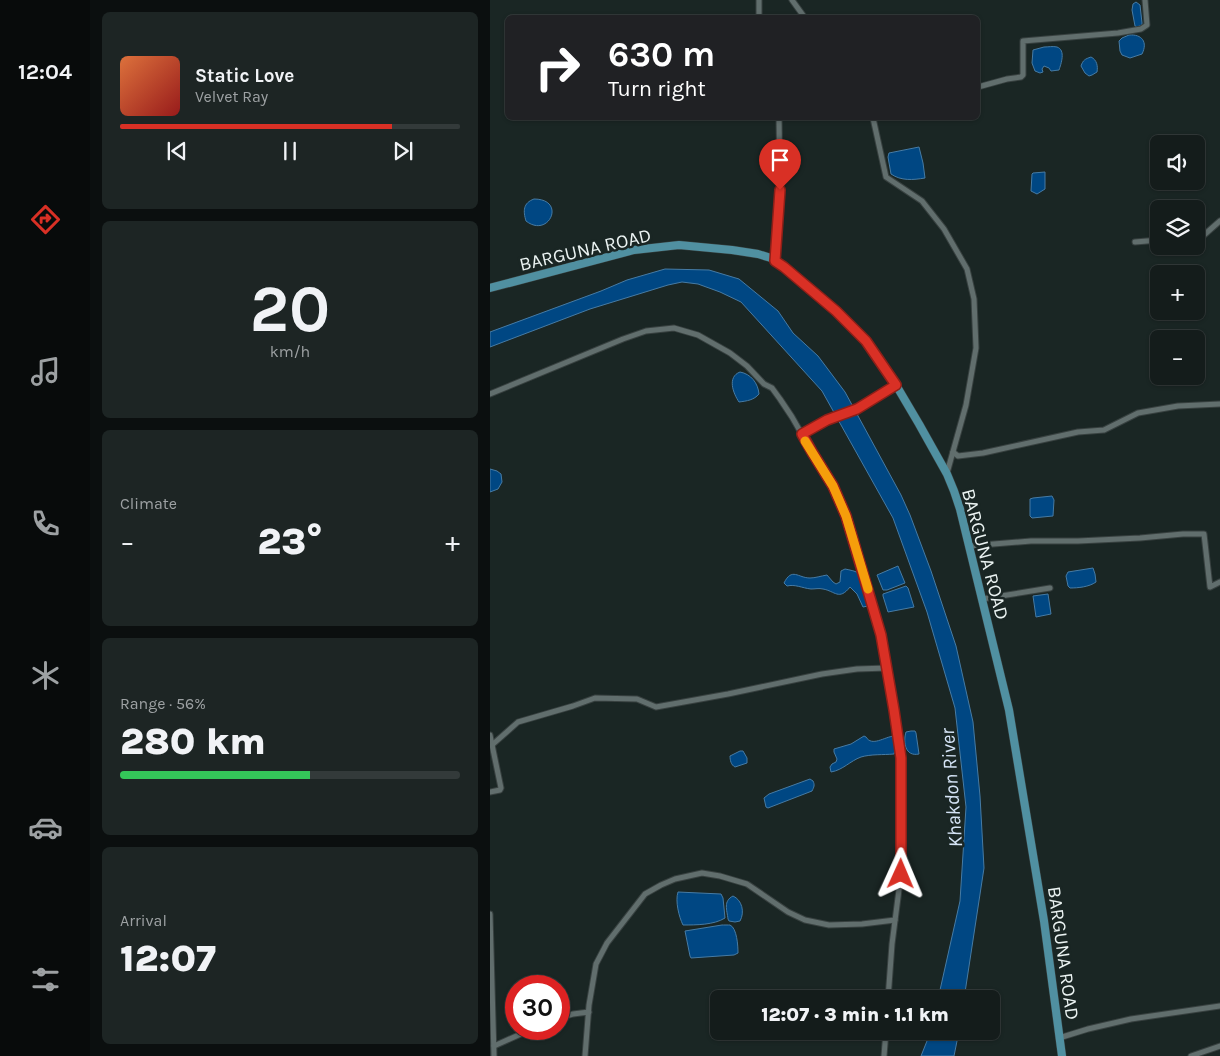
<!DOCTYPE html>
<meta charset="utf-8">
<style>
:root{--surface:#141c1b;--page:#1d2524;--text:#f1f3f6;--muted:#9da1a3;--line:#333a3a;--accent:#d93025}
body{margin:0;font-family:Karla,sans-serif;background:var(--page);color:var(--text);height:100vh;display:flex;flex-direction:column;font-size:19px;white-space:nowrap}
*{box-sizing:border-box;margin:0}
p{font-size:16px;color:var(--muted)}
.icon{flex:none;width:28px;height:28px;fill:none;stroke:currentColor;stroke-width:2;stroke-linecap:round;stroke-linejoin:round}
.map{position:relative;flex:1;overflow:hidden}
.side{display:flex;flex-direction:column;gap:12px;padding:12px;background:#0b0f0f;width:400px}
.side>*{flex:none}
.top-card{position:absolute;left:15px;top:15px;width:475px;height:105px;border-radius:8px;box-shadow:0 1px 4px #0004,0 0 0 1px var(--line);background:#202124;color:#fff;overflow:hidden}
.buttons{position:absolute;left:660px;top:135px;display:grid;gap:10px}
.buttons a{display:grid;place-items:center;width:55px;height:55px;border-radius:8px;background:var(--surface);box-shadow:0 1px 4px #0004,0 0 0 1px var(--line);font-size:25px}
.speed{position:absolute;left:15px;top:975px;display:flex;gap:10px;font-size:25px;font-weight:700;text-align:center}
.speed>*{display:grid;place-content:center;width:65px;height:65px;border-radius:50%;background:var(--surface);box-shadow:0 1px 4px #0004,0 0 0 1px var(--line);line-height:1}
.speed .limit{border:8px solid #d22;background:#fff;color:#111}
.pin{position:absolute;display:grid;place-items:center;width:42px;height:42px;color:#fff;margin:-51px -21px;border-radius:50% 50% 50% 0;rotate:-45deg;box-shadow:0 0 5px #0007}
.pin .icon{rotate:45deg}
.me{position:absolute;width:55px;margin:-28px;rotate:1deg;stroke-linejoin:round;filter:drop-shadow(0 0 4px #0008)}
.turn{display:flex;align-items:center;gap:18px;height:105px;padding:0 20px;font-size:22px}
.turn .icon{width:65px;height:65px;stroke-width:2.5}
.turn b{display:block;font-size:35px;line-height:42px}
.big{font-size:38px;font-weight:800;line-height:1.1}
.side .widget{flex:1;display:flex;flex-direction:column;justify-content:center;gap:8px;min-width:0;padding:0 18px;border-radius:8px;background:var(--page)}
.side .dial{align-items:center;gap:0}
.dial b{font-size:65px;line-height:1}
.song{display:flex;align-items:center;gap:15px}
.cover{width:60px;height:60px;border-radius:8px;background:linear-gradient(135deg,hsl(20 70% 55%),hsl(0 70% 35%))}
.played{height:5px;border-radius:2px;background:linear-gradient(90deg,var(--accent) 80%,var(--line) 80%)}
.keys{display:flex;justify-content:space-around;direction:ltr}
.heat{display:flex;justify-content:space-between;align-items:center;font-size:28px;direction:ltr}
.charge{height:8px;border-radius:4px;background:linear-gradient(90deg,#34c759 56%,var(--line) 0)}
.trip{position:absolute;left:220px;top:990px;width:290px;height:50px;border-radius:8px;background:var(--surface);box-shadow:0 1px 4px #0004,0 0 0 1px var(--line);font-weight:800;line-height:50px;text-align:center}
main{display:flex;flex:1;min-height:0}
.tab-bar{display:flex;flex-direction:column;width:90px;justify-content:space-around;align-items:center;background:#080b0b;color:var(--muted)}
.tab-bar .icon{width:35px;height:35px}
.tab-bar .selected{color:var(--accent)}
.tab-bar b{font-size:22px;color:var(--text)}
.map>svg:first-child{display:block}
</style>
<main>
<nav class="tab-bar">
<b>12:04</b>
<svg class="icon selected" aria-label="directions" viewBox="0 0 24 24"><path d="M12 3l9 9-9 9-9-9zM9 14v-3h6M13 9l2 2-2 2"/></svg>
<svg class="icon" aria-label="music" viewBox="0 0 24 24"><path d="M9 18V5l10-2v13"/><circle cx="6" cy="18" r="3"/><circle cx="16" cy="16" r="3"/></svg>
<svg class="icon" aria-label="phone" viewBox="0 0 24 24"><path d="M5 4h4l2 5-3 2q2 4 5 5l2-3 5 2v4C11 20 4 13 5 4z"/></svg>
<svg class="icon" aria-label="climate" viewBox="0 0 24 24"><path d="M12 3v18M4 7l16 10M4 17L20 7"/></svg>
<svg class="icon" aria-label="car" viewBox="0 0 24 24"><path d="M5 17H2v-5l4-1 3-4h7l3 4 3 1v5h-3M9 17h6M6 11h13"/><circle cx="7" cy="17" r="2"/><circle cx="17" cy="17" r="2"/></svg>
<svg class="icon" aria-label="filters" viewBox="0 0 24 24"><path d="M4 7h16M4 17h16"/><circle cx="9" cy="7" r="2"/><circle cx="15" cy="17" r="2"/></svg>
</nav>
<section class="side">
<div class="widget">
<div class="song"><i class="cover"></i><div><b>Static Love</b><p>Velvet Ray</p></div></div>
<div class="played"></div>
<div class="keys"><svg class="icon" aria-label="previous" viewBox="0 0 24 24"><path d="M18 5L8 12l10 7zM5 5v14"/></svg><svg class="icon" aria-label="pause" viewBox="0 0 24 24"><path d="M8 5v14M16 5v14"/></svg><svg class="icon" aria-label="next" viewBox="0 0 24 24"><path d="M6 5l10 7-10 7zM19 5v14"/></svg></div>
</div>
<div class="widget dial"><b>20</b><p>km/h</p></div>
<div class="widget"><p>Climate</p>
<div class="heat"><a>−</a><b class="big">23°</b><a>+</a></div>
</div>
<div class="widget"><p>Range · 56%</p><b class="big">280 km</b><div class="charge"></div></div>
<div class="widget"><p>Arrival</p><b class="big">12:07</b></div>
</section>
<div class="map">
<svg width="730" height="1056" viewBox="0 0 730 1056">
<rect width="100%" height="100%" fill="#1a2624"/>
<g fill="#004783" stroke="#467ba4">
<path d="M 646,2 L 650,5 L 652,23 L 652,25 L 647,27 L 645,26 L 642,10 L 643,4 Z"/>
<path d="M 639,35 C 652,34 658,42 652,54 L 640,58 L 632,55 L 630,51 L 629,41 L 632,38 Z"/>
<path d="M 554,47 C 558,47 563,46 567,47 C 576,50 571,64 569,70 L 561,71 L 559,68 L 554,66 L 552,69 L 553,72 L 550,73 L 545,71 L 542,63 L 543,50 Z"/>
<path d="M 601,57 C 607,60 608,66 607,72 L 602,75 L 599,76 L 595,73 L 591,66 C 593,60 595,59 601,57 Z"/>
<path d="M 429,147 L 433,163 L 435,178 C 423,180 411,181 401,174 L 398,157 L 399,153 Z"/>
<path d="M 555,172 L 555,189 L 547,194 L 541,191 L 542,174 L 543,173 Z"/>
<path d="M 44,199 C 77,199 59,239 36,221 C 33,211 33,203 44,199 Z"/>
<path d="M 175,269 L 219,270 L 249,279 L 288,311 L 303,333 L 328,356 L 355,392 L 411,495 L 420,515 L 441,571 L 466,646 L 483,722 L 490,796 L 494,868 L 474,999 L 448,999 L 470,901 L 476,807 L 465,708 L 437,612 L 403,518 L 332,391 L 251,302 L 230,292 L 208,284 L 192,282 L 178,285 L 100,309 L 0,347 L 0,332 L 111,291 L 137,280 Z"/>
<path d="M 250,372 C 261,374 268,383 269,394 C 264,400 257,401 249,402 C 243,393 237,377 250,372 Z"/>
<path d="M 0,469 L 7,471 L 11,474 L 12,482 L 8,489 L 0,492 Z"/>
<path d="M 562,496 L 564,500 L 563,516 L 542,518 L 540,516 L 540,499 L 543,498 Z"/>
<path d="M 408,566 L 415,583 L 397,590 L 393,590 L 387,575 Z"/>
<path d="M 603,568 L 605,574 L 606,582 C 599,587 588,588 580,588 L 578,586 L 576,576 L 578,572 Z"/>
<path d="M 355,569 C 360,570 366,571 370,574 C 374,579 379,600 378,606 L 373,607 L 367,594 L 360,587 C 349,601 345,591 333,589 C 329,588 325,589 321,589 C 312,588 305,584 297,586 L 294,583 C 302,567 308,578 320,578 C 325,578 331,576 337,575 L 343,582 L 346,584 L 350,582 L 351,571 Z"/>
<path d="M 416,586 L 418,588 L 424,607 L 398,612 L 393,596 L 393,594 Z"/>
<path d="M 558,594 L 561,614 L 546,617 L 543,596 Z"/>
<path d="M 421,731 L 425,731 L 426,733 L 429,754 C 415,757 413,742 416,732 Z"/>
<path d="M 374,736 L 376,737 C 382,747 394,737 404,736 L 406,744 L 404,754 C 393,755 381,754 371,757 C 360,761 353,770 341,772 L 340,767 L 342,764 L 346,762 L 347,759 L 344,752 L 344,749 L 361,744 Z"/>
<path d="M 250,751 L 253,751 L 257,758 L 257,763 L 245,767 C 241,765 240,760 240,756 Z"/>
<path d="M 320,779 L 323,781 C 325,785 324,787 322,791 L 278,808 L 276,807 L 274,798 L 279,794 Z"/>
<path d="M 188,892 L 231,894 L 233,898 L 235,918 C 224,925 206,925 193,925 C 189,917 185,901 188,892 Z"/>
<path d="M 243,896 C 252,900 255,912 250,921 L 245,922 L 239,921 L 238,919 C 237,910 233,901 243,896 Z"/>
<path d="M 232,925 C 233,925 239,925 240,925 C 247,928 248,946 248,953 L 244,955 L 201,958 L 200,956 L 195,931 Z"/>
<path d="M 441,1031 L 469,1031 L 464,1056 L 431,1056 Z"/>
</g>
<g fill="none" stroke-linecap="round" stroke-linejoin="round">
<g stroke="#384140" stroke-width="7">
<g id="minor">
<path d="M 302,0 L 315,18"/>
<path d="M 269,18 L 269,0"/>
<path d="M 488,87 L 517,79 L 531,77 L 533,75 L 533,41 L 628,33 L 651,29 L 657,25 L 655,0"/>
<path d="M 383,118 L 396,177 L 432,201 L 454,229 L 477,269 L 484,299 L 486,348 L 476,405 L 457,473"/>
<path d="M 706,236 L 714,235 L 730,221"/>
<path d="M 645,242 L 669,240"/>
<path d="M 285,261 L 290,191 L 289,118"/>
<path d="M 0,394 L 133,339 L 156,331 L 184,328 L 208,335 L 240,353 L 257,366 L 274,384 L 282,388 L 290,399 L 302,417 L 322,452 L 343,486 L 356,516 L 391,635 L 405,710 L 411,758 L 411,874 L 402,944 L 398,999"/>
<path d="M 312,435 L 337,420 L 367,409 L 406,385"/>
<path d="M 463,452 L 468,456 L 493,453 L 588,432 L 614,430 L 648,413 L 688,406 L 730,404"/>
<path d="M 479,546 L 541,541 L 588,541 L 650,538 L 693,534 L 714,534 L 720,587 L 730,582"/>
<path d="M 492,599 L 560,588"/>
<path d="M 0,735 L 11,788 L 10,790 L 0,792"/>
<path d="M 2,745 L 28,722 L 83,706 L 105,698 L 147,699 L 166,707 L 238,694 L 332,674 L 367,669 L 397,668"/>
<path d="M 0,914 L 4,1056"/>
<path d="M 69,1018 L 83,1014 L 99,1012"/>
<path d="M 569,1038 L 598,1029 L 641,1019 L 730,1006"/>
<path d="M 4,1046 L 42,1029"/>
<path d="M 95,1056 L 99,1005 L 106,964 L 117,943 L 155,894 L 171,885 L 185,879 L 212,873 L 230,876 L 257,884 L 298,912 L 315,920 L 339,925 L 372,924 L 405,920"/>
<path d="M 394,1056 L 396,1031"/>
<path d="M 701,1056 L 730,1046"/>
</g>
</g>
<g stroke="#384140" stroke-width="9">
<path id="primary" d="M 0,288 L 144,250 L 189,245 L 242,250 L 268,254 L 281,258 L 294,267 L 346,311 L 376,341 L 406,385 L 429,424 L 457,474 L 464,491 L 470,509 L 519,710 L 554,921 L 572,1056"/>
</g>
<use href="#minor" stroke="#616e6d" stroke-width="5"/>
<use href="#primary" stroke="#5090a1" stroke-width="8"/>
</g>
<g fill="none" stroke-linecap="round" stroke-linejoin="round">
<g stroke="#8d1f18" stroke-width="12">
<path id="route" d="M 290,190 L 285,261 L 294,267 L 346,311 L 376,341 L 406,385 L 367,409 L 337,420 L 312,434 L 322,452 L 343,486 L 356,516 L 391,635 L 404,710 L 411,758 L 411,874"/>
</g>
<use href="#route" stroke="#d93025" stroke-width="9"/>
<path stroke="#f59e0b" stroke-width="9" d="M 315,441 L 343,486 L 356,516 L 378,589"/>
</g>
<g text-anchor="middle" stroke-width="5" stroke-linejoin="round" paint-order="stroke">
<g font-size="19" fill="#ebf3f2" stroke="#1a2624">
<text transform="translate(95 249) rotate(-13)" y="7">BARGUNA ROAD</text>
<text transform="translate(496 554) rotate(75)" y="7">BARGUNA ROAD</text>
<text transform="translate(574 953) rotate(82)" y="7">BARGUNA ROAD</text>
</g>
<g font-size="20" font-style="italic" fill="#d4e3f5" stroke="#1a2624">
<text transform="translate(461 788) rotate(-94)" y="7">Khakdon River</text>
</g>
</g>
</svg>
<div class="buttons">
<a><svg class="icon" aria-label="sound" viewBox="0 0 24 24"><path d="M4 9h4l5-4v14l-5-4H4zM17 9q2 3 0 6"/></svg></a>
<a><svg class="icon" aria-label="layers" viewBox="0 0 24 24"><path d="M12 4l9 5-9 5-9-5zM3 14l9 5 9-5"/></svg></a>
<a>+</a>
<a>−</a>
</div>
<div class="speed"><div class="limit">30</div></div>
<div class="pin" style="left:290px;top:190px;background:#d93025"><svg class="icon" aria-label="arrive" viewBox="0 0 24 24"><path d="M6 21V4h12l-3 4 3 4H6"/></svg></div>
<svg class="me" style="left:411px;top:874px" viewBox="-20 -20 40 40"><path d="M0-17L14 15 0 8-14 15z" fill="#d93025" stroke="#fff" stroke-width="4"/></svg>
<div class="trip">12:07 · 3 min · 1.1 km</div>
<div class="top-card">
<div class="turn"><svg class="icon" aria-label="right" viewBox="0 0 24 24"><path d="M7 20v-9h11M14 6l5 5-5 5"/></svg><div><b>630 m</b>Turn right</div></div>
</div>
</div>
</main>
